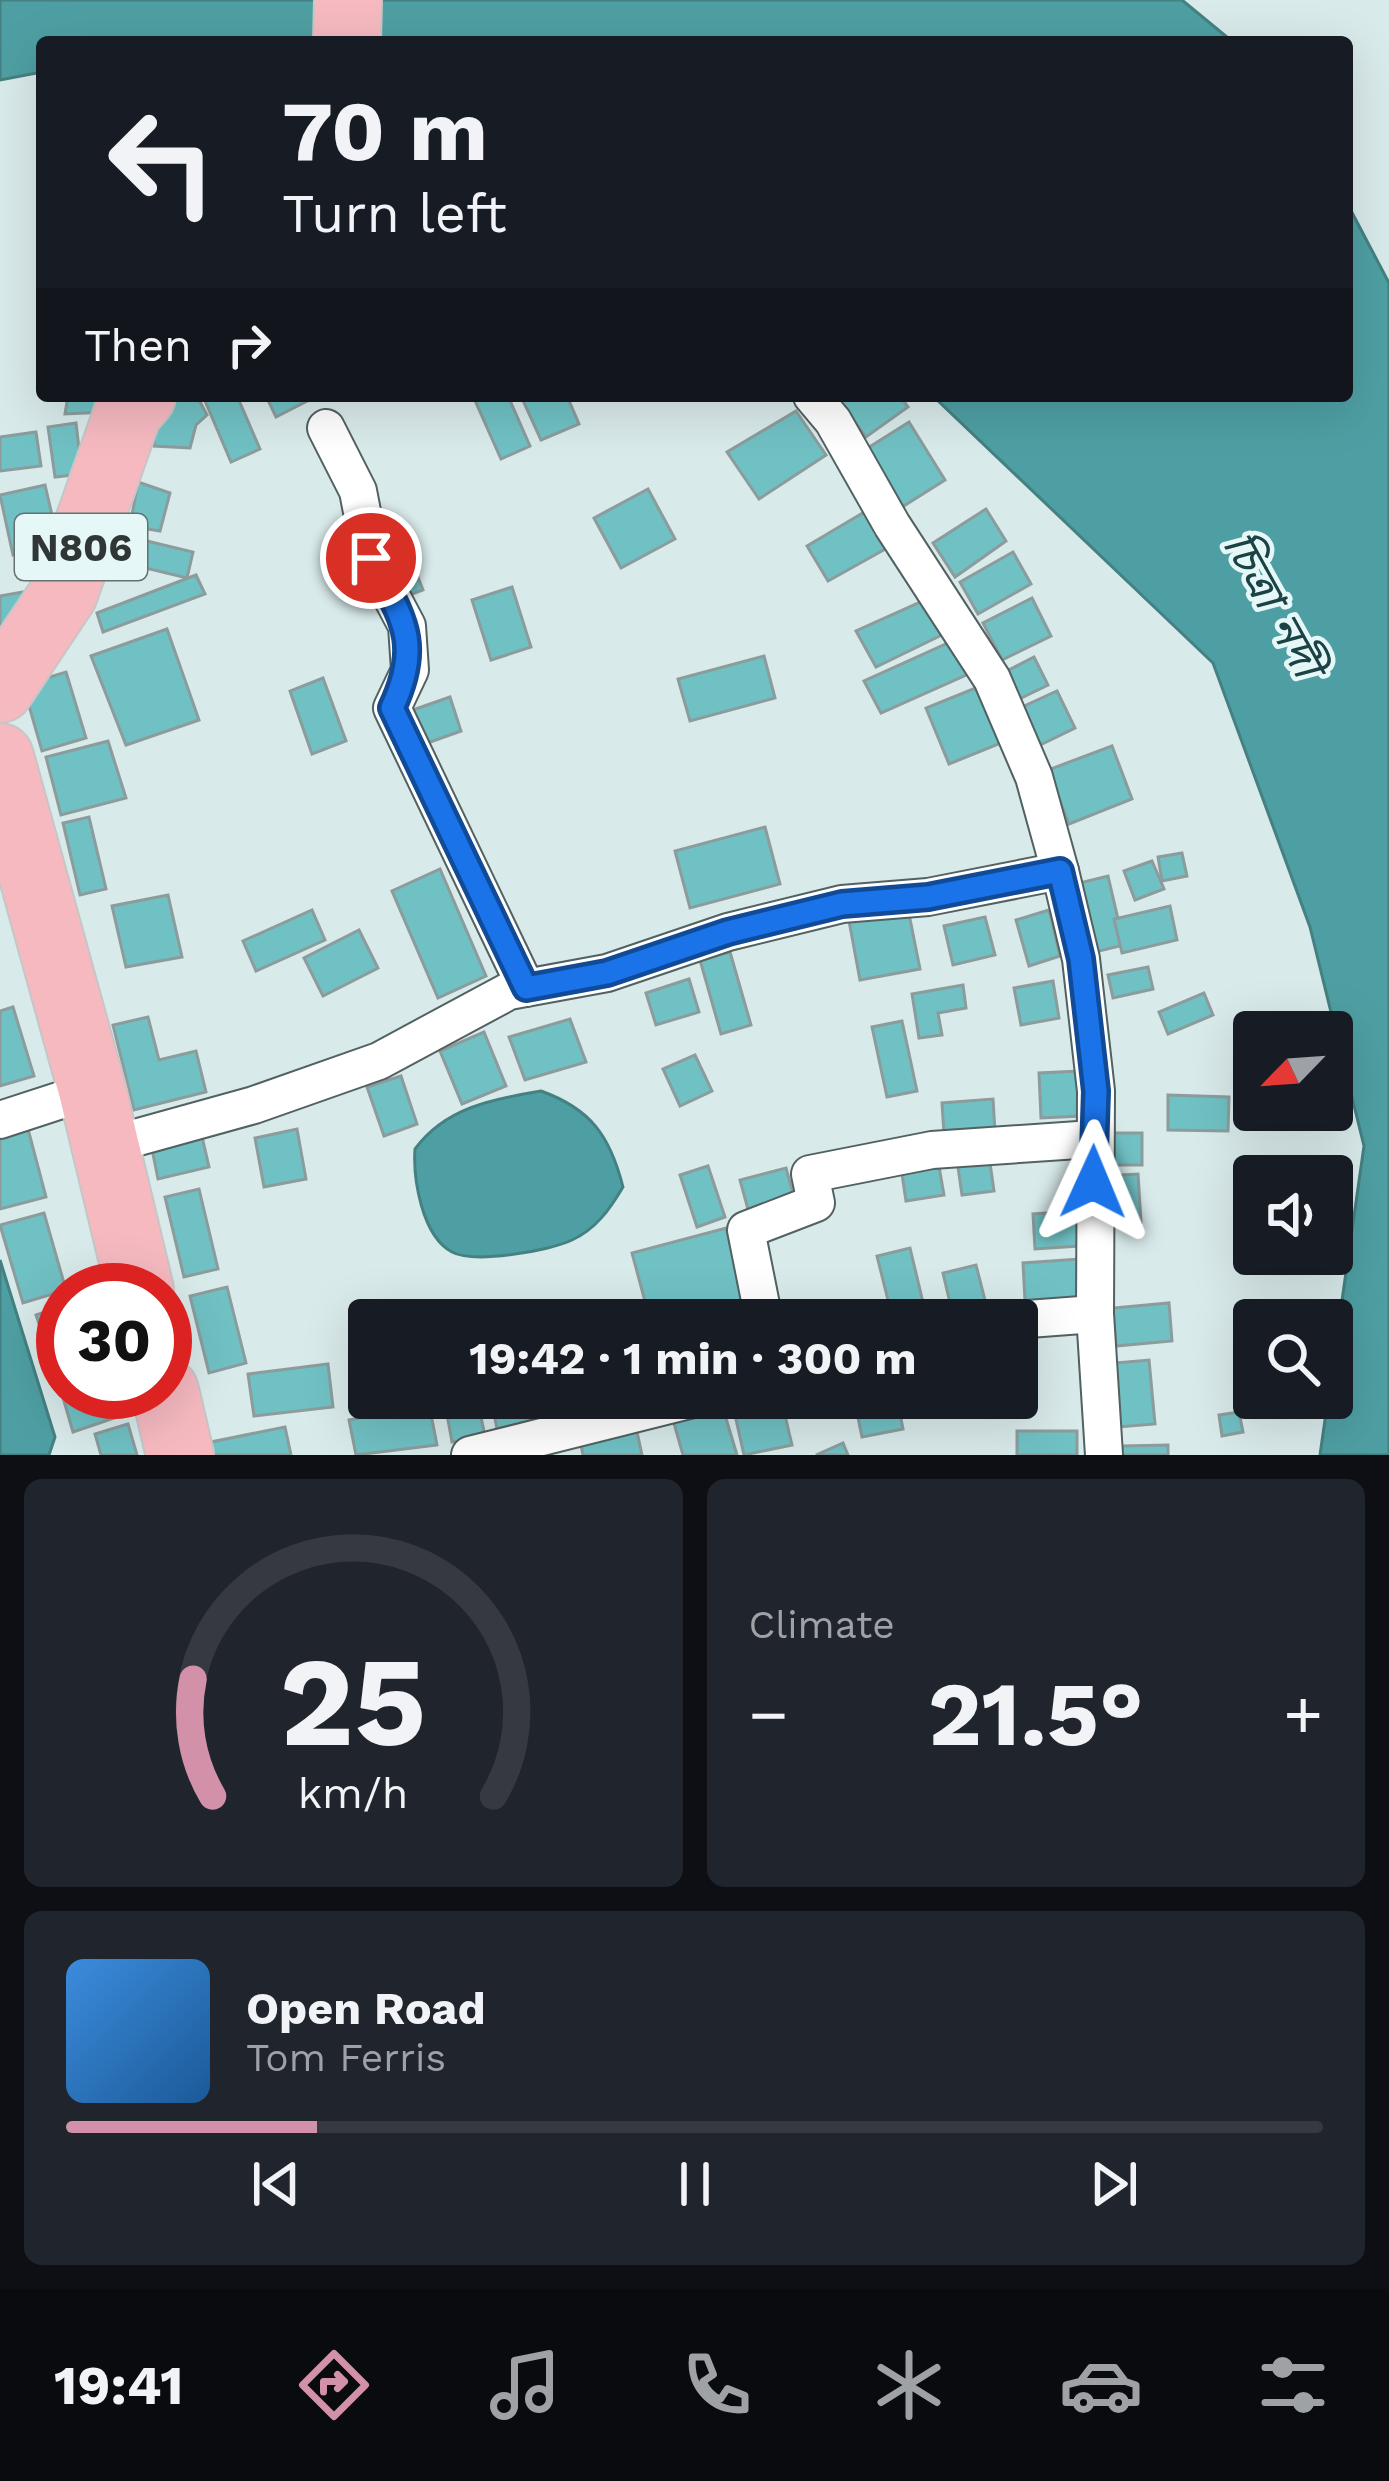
<!DOCTYPE html>
<meta charset="utf-8">
<style>
:root{--surface:#171b24;--page:#20242c;--text:#f1f3f6;--muted:#9ea1a6;--line:#363941;--accent:#d291a8}
body{margin:0;font-family:"Work Sans","Noto Sans Bengali",sans-serif;background:var(--page);color:var(--text);height:100vh;display:flex;flex-direction:column;font-size:45px;white-space:nowrap}
*{box-sizing:border-box;margin:0}
p{font-size:39px;color:var(--muted)}
.icon{flex:none;width:66px;height:66px;fill:none;stroke:currentColor;stroke-width:2;stroke-linecap:round;stroke-linejoin:round}
.map{position:relative;height:1455px;overflow:hidden}
.drawer{display:flex;flex-direction:column;gap:24px;padding:24px;background:#0d0f14;flex:1}
.drawer>*{flex:none}
.top-card{position:absolute;left:36px;top:36px;width:1317px;height:366px;border-radius:12px;box-shadow:0 12px 48px #0002;background:#171b24;color:var(--text);overflow:hidden}
.needle{width:78px;rotate:245deg}
.buttons{position:absolute;left:1233px;top:1011px;display:grid;gap:24px}
.buttons a{display:grid;place-items:center;width:120px;height:120px;border-radius:12px;background:var(--surface);box-shadow:0 12px 48px #0002;font-size:60px}
.speed{position:absolute;left:36px;top:1263px;display:flex;gap:24px;font-size:60px;font-weight:700;text-align:center}
.speed>*{display:grid;place-content:center;width:156px;height:156px;border-radius:50%;background:var(--surface);box-shadow:0 12px 48px #0002;line-height:1}
.speed .limit{border:18px solid #d22;background:#fff;color:#111}
.pin{position:absolute;display:grid;place-items:center;width:102px;height:102px;color:#fff;margin:-51px;border:6px solid #fff;border-radius:50%;box-shadow:0 3px 12px #0007}
.me{position:absolute;width:132px;margin:-66px;rotate:1deg;stroke-linejoin:round;filter:drop-shadow(0 0 9px #0008)}
.turn{display:flex;align-items:center;gap:42px;height:252px;padding:0 48px;font-size:54px}
.turn .icon{width:156px;height:156px;stroke-width:2.5}
.turn b{display:block;font-size:84px;line-height:102px}
.then{display:flex;align-items:center;height:114px;padding:0 48px;background:#0003;gap:24px;font-size:45px}
.big{font-size:90px;font-weight:700;line-height:1.1}
.drawer .widget{flex:1;display:flex;flex-direction:column;justify-content:center;gap:18px;min-width:0;padding:0 42px;border-radius:18px;background:var(--page)}
.drawer .dial{align-items:center;gap:0}
.dial svg{height:312px;overflow:visible;fill:none;stroke:var(--line);stroke-width:7;stroke-linecap:round;text-anchor:middle}
.dial text{fill:var(--text);stroke:none}
.song{display:flex;align-items:center;gap:36px}
.cover{width:144px;height:144px;border-radius:18px;background:linear-gradient(135deg,hsl(210 70% 55%),hsl(210 70% 35%))}
.played{height:12px;border-radius:6px;background:linear-gradient(90deg,var(--accent) 20%,var(--line) 20%)}
.keys{display:flex;justify-content:space-around;direction:ltr}
.heat{display:flex;justify-content:space-between;align-items:center;font-size:66px;direction:ltr}
.drawer .tiles{flex:1;display:grid;gap:24px;grid-template-columns:1fr 1fr}
.widget:last-child{grid-column:span 2}
.trip{position:absolute;left:348px;top:1299px;width:690px;height:120px;border-radius:12px;background:var(--surface);box-shadow:0 12px 48px #0002;font-weight:700;line-height:120px;text-align:center}
.dock{display:flex;height:192px;justify-content:space-around;align-items:center;background:#090b0e;color:var(--muted)}
.dock .icon{width:84px;height:84px}
.dock .current{color:var(--accent)}
.dock b{font-size:54px;color:var(--text)}
.map>svg:first-child{display:block}
</style>
<div class="map">
<svg width="1389" height="1455" viewBox="0 0 1389 1455">
<rect width="100%" height="100%" fill="#d9eaeb"/>
<g fill="#4e9fa3" stroke="#458082" stroke-width="3">
<path d="M 0,0 L 1182,0 L 1233,42 L 42,42 L 42,72 L 0,80 Z"/>
<path d="M 1347,203 L 1389,283 L 1389,1455 L 1320,1455 L 1364,1146 L 1310,927 L 1213,663 L 933,396 L 1347,396 Z"/>
<path d="M 541,1091 C 591,1109 610,1136 623,1187 C 610,1209 596,1229 572,1240 C 549,1251 474,1264 452,1252 C 422,1236 413,1179 415,1149 C 445,1108 492,1099 541,1091 Z"/>
<path d="M 0,1260 L 55,1437 L 49,1455 L 0,1455 Z"/>
</g>
<g fill="#70c1c4" stroke="#8c9c9d" stroke-width="3">
<path d="M 68,396 L 110,396 L 107,412 L 65,414 Z"/>
<path d="M 172,396 L 197,396 L 207,415 L 196,425 L 190,448 L 154,446 L 154,426 Z"/>
<path d="M 203,396 L 237,396 L 260,449 L 231,462 Z"/>
<path d="M 266,396 L 307,396 L 309,400 L 276,417 Z"/>
<path d="M 473,396 L 508,396 L 530,446 L 501,459 Z"/>
<path d="M 521,396 L 567,396 L 579,424 L 541,440 Z"/>
<path d="M 846,396 L 900,396 L 908,407 L 866,437 L 839,401 Z"/>
<path d="M 796,411 L 826,455 L 759,499 L 727,452 Z"/>
<path d="M 909,422 L 945,480 L 899,509 L 863,451 Z"/>
<path d="M 76,423 L 82,474 L 55,477 L 48,427 Z"/>
<path d="M 36,432 L 41,466 L 0,471 L 0,437 Z"/>
<path d="M 138,482 L 170,493 L 160,531 L 130,526 Z"/>
<path d="M 45,485 L 59,545 L 13,555 L 0,495 Z"/>
<path d="M 648,489 L 675,539 L 621,568 L 594,518 Z"/>
<path d="M 986,509 L 1006,541 L 955,577 L 933,543 Z"/>
<path d="M 866,511 L 889,547 L 828,581 L 807,546 Z"/>
<path d="M 147,541 L 193,552 L 187,578 L 141,567 Z"/>
<path d="M 404,542 L 423,590 L 399,599 L 380,551 Z"/>
<path d="M 1013,552 L 1031,584 L 978,614 L 960,582 Z"/>
<path d="M 196,575 L 205,594 L 103,632 L 97,613 Z"/>
<path d="M 512,587 L 531,647 L 491,660 L 472,600 Z"/>
<path d="M 34,590 L 39,618 L 0,625 L 0,596 Z"/>
<path d="M 1032,598 L 1051,636 L 1002,660 L 983,623 Z"/>
<path d="M 925,600 L 946,633 L 876,667 L 856,631 Z"/>
<path d="M 167,629 L 199,720 L 126,745 L 91,656 Z"/>
<path d="M 959,638 L 973,672 L 881,713 L 864,681 Z"/>
<path d="M 764,656 L 775,698 L 690,721 L 678,679 Z"/>
<path d="M 1034,657 L 1048,685 L 1017,700 L 1003,673 Z"/>
<path d="M 66,672 L 86,738 L 42,751 L 23,685 Z"/>
<path d="M 323,678 L 346,741 L 312,754 L 290,691 Z"/>
<path d="M 983,685 L 1006,741 L 949,764 L 926,708 Z"/>
<path d="M 1057,691 L 1075,728 L 1038,746 L 1020,708 Z"/>
<path d="M 450,697 L 461,731 L 419,746 L 407,712 Z"/>
<path d="M 108,741 L 126,798 L 61,815 L 46,757 Z"/>
<path d="M 1112,746 L 1132,799 L 1069,824 L 1048,770 Z"/>
<path d="M 89,817 L 106,889 L 80,895 L 63,823 Z"/>
<path d="M 765,827 L 780,884 L 690,908 L 675,851 Z"/>
<path d="M 1182,853 L 1187,876 L 1162,881 L 1158,857 Z"/>
<path d="M 1152,861 L 1164,889 L 1135,900 L 1124,871 Z"/>
<path d="M 440,869 L 486,976 L 438,998 L 392,891 Z"/>
<path d="M 1108,876 L 1124,945 L 1091,953 L 1075,884 Z"/>
<path d="M 168,895 L 182,957 L 126,967 L 112,906 Z"/>
<path d="M 1170,906 L 1177,940 L 1122,953 L 1114,919 Z"/>
<path d="M 908,909 L 920,969 L 860,980 L 849,921 Z"/>
<path d="M 312,910 L 325,940 L 256,971 L 243,941 Z"/>
<path d="M 1049,910 L 1060,956 L 1029,966 L 1016,920 Z"/>
<path d="M 985,917 L 995,955 L 953,965 L 944,926 Z"/>
<path d="M 359,930 L 378,968 L 323,996 L 304,958 Z"/>
<path d="M 730,952 L 751,1025 L 721,1034 L 700,960 Z"/>
<path d="M 1148,967 L 1153,989 L 1113,998 L 1108,975 Z"/>
<path d="M 689,979 L 699,1012 L 656,1025 L 646,993 Z"/>
<path d="M 1053,981 L 1059,1018 L 1021,1025 L 1014,988 Z"/>
<path d="M 963,985 L 966,1008 L 938,1013 L 942,1035 L 919,1038 L 912,994 Z"/>
<path d="M 1204,993 L 1213,1015 L 1168,1034 L 1159,1012 Z"/>
<path d="M 13,1007 L 34,1076 L 0,1086 L 0,1011 Z"/>
<path d="M 148,1017 L 159,1060 L 196,1051 L 206,1092 L 134,1110 L 113,1025 Z"/>
<path d="M 570,1019 L 586,1062 L 525,1080 L 509,1037 Z"/>
<path d="M 902,1021 L 917,1091 L 887,1097 L 872,1027 Z"/>
<path d="M 484,1032 L 506,1086 L 462,1104 L 440,1051 Z"/>
<path d="M 695,1055 L 712,1091 L 680,1106 L 663,1069 Z"/>
<path d="M 1079,1071 L 1081,1116 L 1041,1118 L 1039,1073 Z"/>
<path d="M 401,1076 L 417,1124 L 384,1136 L 367,1087 Z"/>
<path d="M 1168,1095 L 1229,1097 L 1228,1131 L 1168,1130 Z"/>
<path d="M 993,1099 L 995,1131 L 944,1135 L 942,1103 Z"/>
<path d="M 28,1129 L 46,1197 L 0,1209 L 0,1137 Z"/>
<path d="M 297,1129 L 306,1179 L 264,1187 L 255,1138 Z"/>
<path d="M 201,1132 L 209,1167 L 158,1179 L 151,1144 Z"/>
<path d="M 1107,1133 L 1142,1133 L 1142,1165 L 1108,1165 Z"/>
<path d="M 988,1149 L 994,1191 L 962,1195 L 956,1153 Z"/>
<path d="M 937,1155 L 944,1195 L 906,1201 L 900,1161 Z"/>
<path d="M 708,1166 L 725,1217 L 697,1227 L 680,1175 Z"/>
<path d="M 786,1168 L 795,1201 L 749,1213 L 740,1180 Z"/>
<path d="M 1138,1174 L 1141,1222 L 1107,1224 L 1104,1176 Z"/>
<path d="M 199,1189 L 218,1269 L 184,1277 L 165,1197 Z"/>
<path d="M 1077,1211 L 1079,1246 L 1035,1249 L 1033,1214 Z"/>
<path d="M 44,1213 L 66,1290 L 23,1303 L 0,1225 Z"/>
<path d="M 726,1228 L 744,1299 L 650,1320 L 632,1253 Z"/>
<path d="M 910,1248 L 926,1315 L 893,1320 L 877,1256 Z"/>
<path d="M 1079,1259 L 1082,1298 L 1025,1301 L 1023,1263 Z"/>
<path d="M 976,1265 L 988,1312 L 954,1320 L 943,1273 Z"/>
<path d="M 227,1287 L 246,1363 L 209,1373 L 190,1296 Z"/>
<path d="M 1169,1303 L 1172,1341 L 1116,1346 L 1113,1308 Z"/>
<path d="M 63,1306 L 63,1361 L 53,1365 L 36,1315 Z"/>
<path d="M 826,1307 L 829,1320 L 779,1320 L 779,1319 Z"/>
<path d="M 460,1309 L 462,1320 L 418,1320 Z"/>
<path d="M 1149,1360 L 1155,1424 L 1119,1427 L 1114,1363 Z"/>
<path d="M 328,1364 L 333,1407 L 254,1416 L 248,1374 Z"/>
<path d="M 63,1368 L 63,1392 L 114,1392 L 120,1416 L 73,1432 L 55,1370 Z"/>
<path d="M 444,1398 L 477,1398 L 485,1436 L 452,1442 Z"/>
<path d="M 491,1398 L 559,1398 L 562,1416 L 497,1429 Z"/>
<path d="M 781,1398 L 792,1445 L 744,1455 L 733,1406 Z"/>
<path d="M 854,1398 L 897,1398 L 903,1429 L 862,1437 Z"/>
<path d="M 429,1404 L 437,1445 L 356,1455 L 349,1420 Z"/>
<path d="M 722,1405 L 737,1455 L 683,1455 L 673,1420 Z"/>
<path d="M 1239,1412 L 1243,1432 L 1222,1436 L 1219,1415 Z"/>
<path d="M 128,1424 L 137,1455 L 101,1455 L 95,1434 Z"/>
<path d="M 285,1427 L 291,1455 L 203,1455 L 201,1444 Z"/>
<rect x="1017" y="1431" width="60" height="24"/>
<path d="M 637,1432 L 642,1455 L 583,1455 L 581,1445 Z"/>
<path d="M 843,1443 L 848,1455 L 816,1455 Z"/>
<path d="M 1168,1445 L 1168,1455 L 1122,1455 L 1122,1446 Z"/>
</g>
<g fill="none" stroke-linecap="round" stroke-linejoin="round">
<g stroke="#526161" stroke-width="40">
<g id="street">
<path d="M 812,396 L 833,421 L 892,525 L 992,679 L 1034,777 L 1060,871 L 1081,959 L 1096,1091 L 1095,1314 L 1104,1455"/>
<path d="M 326,428 L 358,491 L 371,558 L 407,626 L 410,670 L 392,708 L 526,988"/>
<path d="M 0,1120 L 92,1090"/>
<path d="M 106,1146 L 254,1105 L 379,1061 L 509,991 L 607,973 L 728,932 L 842,904 L 928,897 L 1060,871"/>
<path d="M 764,1320 L 746,1230 L 816,1203 L 810,1174 L 932,1150 L 1093,1139"/>
<path d="M 1015,1320 L 1095,1314"/>
<path d="M 470,1455 L 697,1398"/>
</g>
</g>
<g stroke="#c5c7c7" stroke-width="70">
<g id="highway">
<path d="M 347,42 L 348,0"/>
<path d="M 0,689 L 64,593 L 128,412 L 142,396"/>
<path d="M 0,757 L 92,1090 L 140,1290"/>
<path d="M 165,1391 L 180,1455"/>
</g>
</g>
<use href="#street" stroke="#fff" stroke-width="36"/>
<use href="#highway" stroke="#f6b9c0" stroke-width="66"/>
</g>
<g fill="none" stroke-linecap="round" stroke-linejoin="round">
<g stroke="#114b97" stroke-width="30">
<path id="route" d="M 371,558 C 402,618 423,642 392,708 L 526,988 L 607,973 L 728,932 L 842,904 L 928,897 L 1060,871 L 1081,959 L 1096,1091 L 1093,1182"/>
</g>
<use href="#route" stroke="#1a73e8" stroke-width="21"/>
</g>
<g text-anchor="middle" stroke-width="9" stroke-linejoin="round" paint-order="stroke">
<rect fill="#e6f7f8" stroke="#677070" stroke-width="3" x="15" y="514" width="132" height="66" rx="9"/>
<g font-size="39" font-weight="bold" fill="#303636">
<text x="81" y="561">N806</text>
</g>
<g font-size="45" font-style="italic" fill="#1b4244" stroke="#e6f7f8">
<text transform="translate(1274 604) rotate(61)" y="16">চিত্রা নদী</text>
</g>
</g>
</svg>
<div class="buttons">
<a><svg class="needle" viewBox="-14 -14 28 28"><path d="M0-13l5 13h-10z" fill="#e53935"/><path d="M0 13l5-13h-10z" fill="#9ea1a6"/></svg></a>
<a><svg class="icon" aria-label="sound" viewBox="0 0 24 24"><path d="M4 9h4l5-4v14l-5-4H4zM17 9q2 3 0 6"/></svg></a>
<a><svg class="icon" aria-label="search" viewBox="0 0 24 24"><circle cx="10" cy="10" r="6"/><path d="M15 15l6 6"/></svg></a>
</div>
<div class="speed"><div class="limit">30</div></div>
<div class="pin" style="left:371px;top:558px;background:#d93025"><svg class="icon" aria-label="arrive" viewBox="0 0 24 24"><path d="M6 21V4h12l-3 4 3 4H6"/></svg></div>
<svg class="me" style="left:1093px;top:1182px" viewBox="-20 -20 40 40"><path d="M0-17L14 15 0 8-14 15z" fill="#1a73e8" stroke="#fff" stroke-width="4"/></svg>
<div class="trip">19:42 · 1 min · 300 m</div>
<div class="top-card">
<div class="turn"><svg class="icon" aria-label="left" viewBox="0 0 24 24"><path d="M17 20v-9H6M10 6l-5 5 5 5"/></svg><div><b>70 m</b>Turn left</div></div>
<div class="then">Then<svg class="icon" aria-label="right" viewBox="0 0 24 24"><path d="M7 20v-9h11M14 6l5 5-5 5"/></svg></div>
</div>
</div>
<section class="drawer">
<div class="tiles">
<div class="widget dial"><svg viewBox="0 0 100 80">
<path d="M14 69A42 42 0 1 1 86 69"/>
<path d="M14 69A42 42 0 0 1 9 39" stroke="#d291a8"/>
<text x="50" y="56" font-size="32" font-weight="700">25</text>
<text x="50" y="72" font-size="11">km/h</text>
</svg></div>
<div class="widget"><p>Climate</p>
<div class="heat"><a>−</a><b class="big">21.5°</b><a>+</a></div>
</div>
<div class="widget">
<div class="song"><i class="cover"></i><div><b>Open Road</b><p>Tom Ferris</p></div></div>
<div class="played"></div>
<div class="keys"><svg class="icon" aria-label="previous" viewBox="0 0 24 24"><path d="M18 5L8 12l10 7zM5 5v14"/></svg><svg class="icon" aria-label="pause" viewBox="0 0 24 24"><path d="M8 5v14M16 5v14"/></svg><svg class="icon" aria-label="next" viewBox="0 0 24 24"><path d="M6 5l10 7-10 7zM19 5v14"/></svg></div>
</div>
</div>
</section>
<nav class="dock">
<b>19:41</b>
<svg class="icon current" aria-label="directions" viewBox="0 0 24 24"><path d="M12 3l9 9-9 9-9-9zM9 14v-3h6M13 9l2 2-2 2"/></svg>
<svg class="icon" aria-label="music" viewBox="0 0 24 24"><path d="M9 18V5l10-2v13"/><circle cx="6" cy="18" r="3"/><circle cx="16" cy="16" r="3"/></svg>
<svg class="icon" aria-label="phone" viewBox="0 0 24 24"><path d="M5 4h4l2 5-3 2q2 4 5 5l2-3 5 2v4C11 20 4 13 5 4z"/></svg>
<svg class="icon" aria-label="climate" viewBox="0 0 24 24"><path d="M12 3v18M4 7l16 10M4 17L20 7"/></svg>
<svg class="icon" aria-label="car" viewBox="0 0 24 24"><path d="M5 17H2v-5l4-1 3-4h7l3 4 3 1v5h-3M9 17h6M6 11h13"/><circle cx="7" cy="17" r="2"/><circle cx="17" cy="17" r="2"/></svg>
<svg class="icon" aria-label="filters" viewBox="0 0 24 24"><path d="M4 7h16M4 17h16"/><circle cx="9" cy="7" r="2"/><circle cx="15" cy="17" r="2"/></svg>
</nav>
